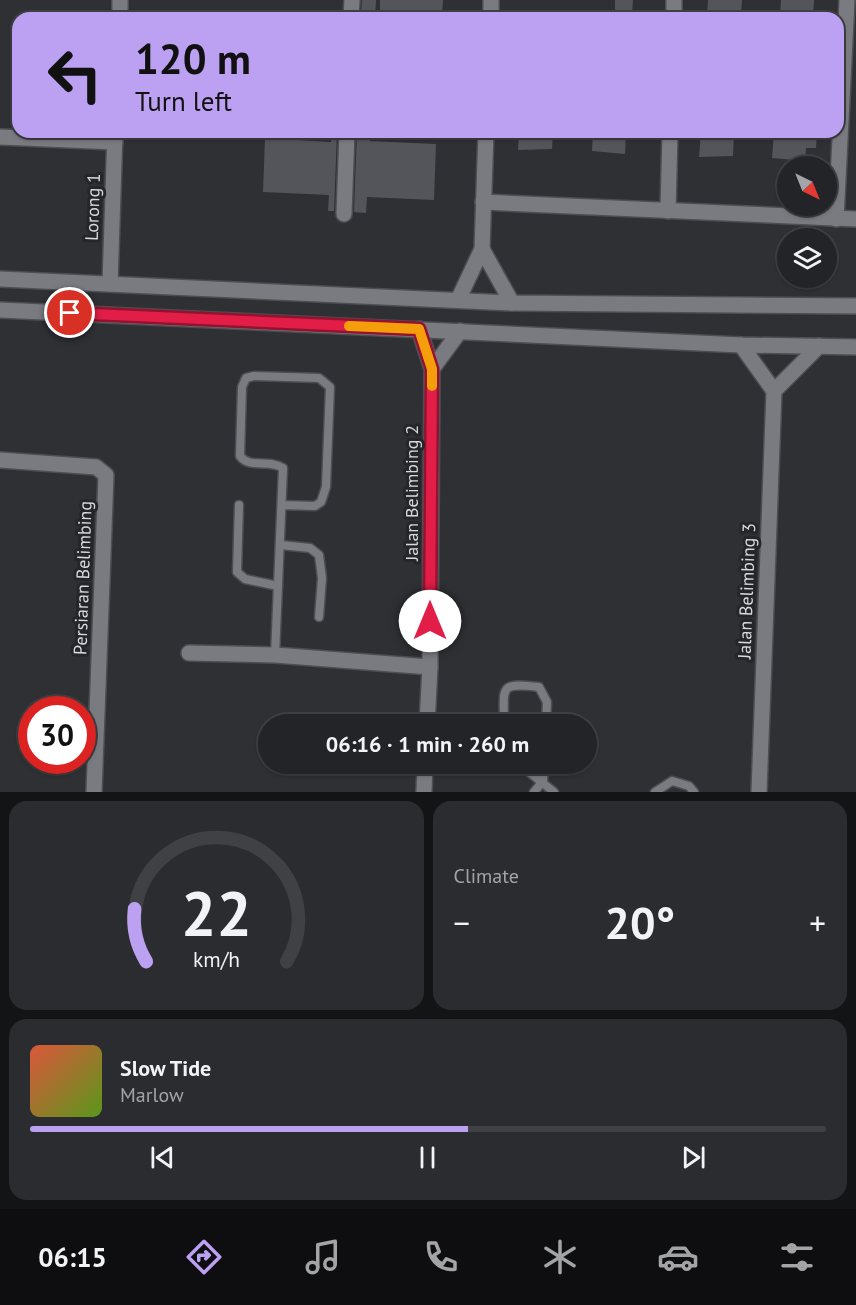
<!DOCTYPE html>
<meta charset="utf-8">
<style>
:root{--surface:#232427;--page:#2b2c2f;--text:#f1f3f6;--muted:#a3a4a7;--line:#404144;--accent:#bca0f2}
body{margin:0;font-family:"PT Sans",sans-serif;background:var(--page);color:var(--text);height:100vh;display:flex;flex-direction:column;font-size:22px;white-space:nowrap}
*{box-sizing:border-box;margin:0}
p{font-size:20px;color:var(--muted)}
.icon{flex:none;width:33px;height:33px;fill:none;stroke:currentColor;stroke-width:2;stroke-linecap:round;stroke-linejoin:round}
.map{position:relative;height:792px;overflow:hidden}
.sheet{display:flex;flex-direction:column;gap:9px;padding:9px;background:#131415;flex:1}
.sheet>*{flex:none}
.top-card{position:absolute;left:12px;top:12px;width:832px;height:126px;border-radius:18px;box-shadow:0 2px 4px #0004,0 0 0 2px var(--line);background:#bca0f2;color:#111;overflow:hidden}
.needle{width:39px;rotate:137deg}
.buttons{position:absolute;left:777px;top:156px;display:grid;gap:12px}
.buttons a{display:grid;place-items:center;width:60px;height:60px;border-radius:50%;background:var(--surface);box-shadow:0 2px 4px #0004,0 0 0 2px var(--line);font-size:30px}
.speed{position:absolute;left:18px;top:696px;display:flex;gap:12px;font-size:30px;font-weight:700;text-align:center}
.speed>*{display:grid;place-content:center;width:78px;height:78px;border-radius:50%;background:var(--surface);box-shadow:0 2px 4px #0004,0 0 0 2px var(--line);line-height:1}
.speed .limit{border:9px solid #d22;background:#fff;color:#111}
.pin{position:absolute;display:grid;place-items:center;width:51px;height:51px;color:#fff;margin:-26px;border:3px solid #fff;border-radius:50%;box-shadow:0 2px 6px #0007}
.me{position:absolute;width:66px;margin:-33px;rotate:0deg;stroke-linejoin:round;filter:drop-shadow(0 0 4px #0008)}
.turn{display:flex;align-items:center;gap:21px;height:126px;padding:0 24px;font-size:27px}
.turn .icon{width:78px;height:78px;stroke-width:2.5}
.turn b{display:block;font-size:42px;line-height:51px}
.big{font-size:45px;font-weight:700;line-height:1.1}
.sheet .widget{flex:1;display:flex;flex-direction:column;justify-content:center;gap:9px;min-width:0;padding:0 21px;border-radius:18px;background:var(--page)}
.sheet .dial{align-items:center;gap:0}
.dial svg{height:156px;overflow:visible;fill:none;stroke:var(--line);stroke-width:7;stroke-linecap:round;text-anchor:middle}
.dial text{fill:var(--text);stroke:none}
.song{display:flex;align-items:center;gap:18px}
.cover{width:72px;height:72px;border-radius:9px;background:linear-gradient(135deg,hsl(10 70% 55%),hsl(90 70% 35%))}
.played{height:6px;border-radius:3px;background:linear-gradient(90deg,var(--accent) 55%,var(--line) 55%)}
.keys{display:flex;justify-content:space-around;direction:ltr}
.heat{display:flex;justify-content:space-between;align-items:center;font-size:33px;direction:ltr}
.sheet .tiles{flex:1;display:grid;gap:9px;grid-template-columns:1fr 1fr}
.widget:last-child{grid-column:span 2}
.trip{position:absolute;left:258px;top:714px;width:339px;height:60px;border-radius:30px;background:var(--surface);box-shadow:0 2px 4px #0004,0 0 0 2px var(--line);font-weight:700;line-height:60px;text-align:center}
.menu{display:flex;height:96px;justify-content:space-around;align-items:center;background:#0e0e10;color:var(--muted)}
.menu .icon{width:42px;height:42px}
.menu .active{color:var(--accent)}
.menu b{font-size:27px;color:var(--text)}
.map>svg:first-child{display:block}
</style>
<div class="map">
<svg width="856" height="792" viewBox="0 0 856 792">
<rect width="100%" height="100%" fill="#2f3034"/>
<g fill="#54555a">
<path d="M 362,0 L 376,0 L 375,18 L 361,18 Z"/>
<path d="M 380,0 L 443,0 L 442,14 L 380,10 Z"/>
<path d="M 615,0 L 633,0 L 632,13 L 615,12 Z"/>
<path d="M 708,0 L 742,0 L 741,14 L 707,15 Z"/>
<path d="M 781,0 L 814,0 L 813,18 L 780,15 Z"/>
<path d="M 331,132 L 337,132 L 334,211 L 328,211 L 329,195 L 263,192 L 265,138 L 331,142 Z"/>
<path d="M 357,132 L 370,132 L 370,141 L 436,144 L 434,200 L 367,197 L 366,213 L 354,212 Z"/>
<path d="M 519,132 L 553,132 L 552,149 L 518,150 Z"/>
<path d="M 593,132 L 626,132 L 625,154 L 592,151 Z"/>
<path d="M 701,132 L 734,132 L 733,156 L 699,157 Z"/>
<path d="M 774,132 L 817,132 L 816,148 L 806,148 L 805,161 L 772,158 Z"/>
</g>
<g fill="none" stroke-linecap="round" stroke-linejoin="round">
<g stroke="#4d4e52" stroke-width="11">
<g id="lane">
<path d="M 239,505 L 237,572 L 245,579 L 278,586"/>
<path d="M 281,545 L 310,548 L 319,555 L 322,578 L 319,617"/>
<path d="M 275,655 L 283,468 C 270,459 249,469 240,456 L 242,387 L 246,378 L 254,376 L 319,378 L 330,387 L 326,487 L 321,502 L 315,506 L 282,505"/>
<path d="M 504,724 C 504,687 498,682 539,687 L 547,702 L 546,724"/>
<path d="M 519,764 L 554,792"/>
<path d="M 534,792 L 543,781 L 544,764"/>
<path d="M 655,792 L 672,781 L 689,786 L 694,792"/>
</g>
</g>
<g stroke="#4d4e52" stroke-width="18">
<g id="street">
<path d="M 120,18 L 120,0"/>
<path d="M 351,18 L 352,0"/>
<path d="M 491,18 L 491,0"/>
<path d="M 674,18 L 674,0"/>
<path d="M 0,137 L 115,142"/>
<path d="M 483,202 L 856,219"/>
<path d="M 668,211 L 670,132"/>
<path d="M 344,214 L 347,132"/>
<path d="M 836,219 L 847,0"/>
<path d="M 482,249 L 512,303"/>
<path d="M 110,284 L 115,132"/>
<path d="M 458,300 L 482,249 L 486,132"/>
<path d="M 419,329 L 432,369 L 430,667 L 427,724"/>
<path d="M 741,345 L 774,391 L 759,792"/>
<path d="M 432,369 L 460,331"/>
<path d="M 774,391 L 819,346"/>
<path d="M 0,460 L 96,467 L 106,475 L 94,792"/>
<path d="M 189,653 L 275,655 L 430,667"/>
<path d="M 424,792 L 425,764"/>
</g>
</g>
<g stroke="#4d4e52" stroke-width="18">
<g id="secondary">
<path d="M 0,279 L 512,303 L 856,306"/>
<path d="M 0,310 L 741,345 L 856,347"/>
</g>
</g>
<use href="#lane" stroke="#7a7b80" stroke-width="8"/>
<use href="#street" stroke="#7a7b80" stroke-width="15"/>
<use href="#secondary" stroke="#7a7b80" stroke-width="15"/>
</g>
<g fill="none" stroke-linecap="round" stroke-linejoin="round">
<g stroke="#92132f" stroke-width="15">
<path id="route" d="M 70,313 L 419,329 L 432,369 L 430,621"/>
</g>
<use href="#route" stroke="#e11d48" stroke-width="10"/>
<path stroke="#f59e0b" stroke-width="10" d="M 349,326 L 419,329 L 432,369 L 432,386"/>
</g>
<g text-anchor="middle" stroke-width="6" stroke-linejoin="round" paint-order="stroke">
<g font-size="18" fill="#d8d9dc" stroke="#25262a">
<text transform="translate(93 207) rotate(-88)" y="6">Lorong 1</text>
<text transform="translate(412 493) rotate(-90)" y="6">Jalan Belimbing 2</text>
<text transform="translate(83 578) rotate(-88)" y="6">Persiaran Belimbing</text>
<text transform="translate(747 591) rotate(-88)" y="6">Jalan Belimbing 3</text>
</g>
</g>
</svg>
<div class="buttons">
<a><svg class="needle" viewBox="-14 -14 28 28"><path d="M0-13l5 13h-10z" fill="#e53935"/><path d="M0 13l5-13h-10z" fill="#a3a4a7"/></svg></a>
<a><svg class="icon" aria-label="layers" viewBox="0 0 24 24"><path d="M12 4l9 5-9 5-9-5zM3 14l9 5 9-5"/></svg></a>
</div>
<div class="speed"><div class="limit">30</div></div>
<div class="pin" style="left:70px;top:313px;background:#d93025"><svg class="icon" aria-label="arrive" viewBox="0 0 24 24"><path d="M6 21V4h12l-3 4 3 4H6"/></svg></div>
<svg class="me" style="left:430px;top:621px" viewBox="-20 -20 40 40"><circle r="19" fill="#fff"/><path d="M0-13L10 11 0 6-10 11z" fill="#e11d48"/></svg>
<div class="trip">06:16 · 1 min · 260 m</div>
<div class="top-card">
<div class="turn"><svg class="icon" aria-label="left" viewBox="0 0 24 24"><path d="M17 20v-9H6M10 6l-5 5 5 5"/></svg><div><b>120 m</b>Turn left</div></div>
</div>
</div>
<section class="sheet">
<div class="tiles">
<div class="widget dial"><svg viewBox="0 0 100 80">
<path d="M14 69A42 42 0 1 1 86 69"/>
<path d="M14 69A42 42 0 0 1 8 42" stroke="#bca0f2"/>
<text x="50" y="56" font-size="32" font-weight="700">22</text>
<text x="50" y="72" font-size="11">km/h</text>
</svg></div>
<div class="widget"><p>Climate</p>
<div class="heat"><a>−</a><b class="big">20°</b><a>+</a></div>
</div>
<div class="widget">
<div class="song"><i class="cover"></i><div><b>Slow Tide</b><p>Marlow</p></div></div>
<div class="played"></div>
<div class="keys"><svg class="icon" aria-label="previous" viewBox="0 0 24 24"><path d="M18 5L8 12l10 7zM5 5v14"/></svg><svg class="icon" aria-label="pause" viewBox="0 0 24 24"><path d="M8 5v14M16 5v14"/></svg><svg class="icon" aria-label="next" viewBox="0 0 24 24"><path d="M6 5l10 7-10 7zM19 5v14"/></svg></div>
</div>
</div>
</section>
<nav class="menu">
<b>06:15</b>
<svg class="icon active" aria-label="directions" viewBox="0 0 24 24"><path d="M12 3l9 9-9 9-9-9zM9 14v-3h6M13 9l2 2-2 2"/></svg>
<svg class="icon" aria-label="music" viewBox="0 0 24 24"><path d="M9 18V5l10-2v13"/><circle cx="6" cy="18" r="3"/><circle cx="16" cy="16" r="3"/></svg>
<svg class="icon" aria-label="phone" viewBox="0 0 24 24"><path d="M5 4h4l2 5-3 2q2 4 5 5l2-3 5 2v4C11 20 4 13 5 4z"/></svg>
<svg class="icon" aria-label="climate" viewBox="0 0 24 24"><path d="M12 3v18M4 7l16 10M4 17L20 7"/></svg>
<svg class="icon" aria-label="car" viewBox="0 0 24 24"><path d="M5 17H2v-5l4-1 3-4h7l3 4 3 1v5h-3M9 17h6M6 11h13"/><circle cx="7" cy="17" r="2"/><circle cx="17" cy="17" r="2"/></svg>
<svg class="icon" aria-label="filters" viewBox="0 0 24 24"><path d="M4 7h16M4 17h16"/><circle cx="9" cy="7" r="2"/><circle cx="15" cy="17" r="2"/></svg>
</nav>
